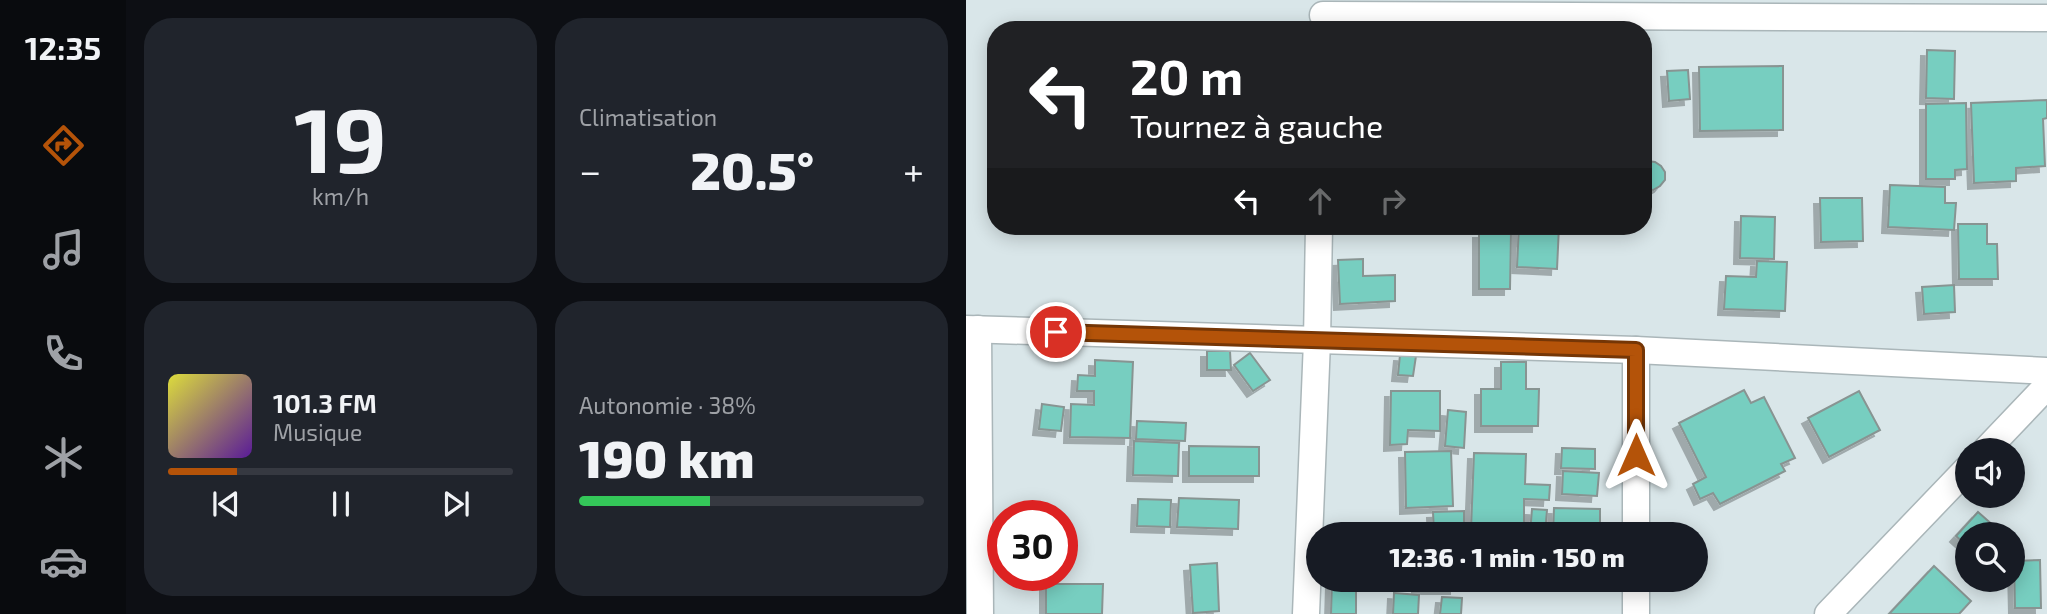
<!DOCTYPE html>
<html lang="fr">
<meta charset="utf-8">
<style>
:root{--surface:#171b24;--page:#20242c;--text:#f1f3f6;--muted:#9ea1a6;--line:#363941;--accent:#b45309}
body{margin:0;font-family:"Exo 2",sans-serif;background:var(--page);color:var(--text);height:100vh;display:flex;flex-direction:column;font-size:26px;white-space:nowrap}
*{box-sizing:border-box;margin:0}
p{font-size:23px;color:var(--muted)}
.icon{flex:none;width:38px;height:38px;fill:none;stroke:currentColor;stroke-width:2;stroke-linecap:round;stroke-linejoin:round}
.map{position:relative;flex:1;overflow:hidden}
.side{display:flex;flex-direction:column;gap:18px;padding:18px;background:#0d0f14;width:840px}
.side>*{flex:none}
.guide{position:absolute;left:21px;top:21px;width:665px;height:214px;border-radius:28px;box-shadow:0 4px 18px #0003;background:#202124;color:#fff;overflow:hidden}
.controls{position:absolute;left:989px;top:438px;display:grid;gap:14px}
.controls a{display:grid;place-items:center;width:70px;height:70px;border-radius:50%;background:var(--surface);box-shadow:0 4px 18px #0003;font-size:35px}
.speed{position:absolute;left:21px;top:500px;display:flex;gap:14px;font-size:35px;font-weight:700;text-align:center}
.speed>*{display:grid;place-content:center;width:91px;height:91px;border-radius:50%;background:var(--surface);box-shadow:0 4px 18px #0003;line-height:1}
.speed .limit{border:10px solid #d22;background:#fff;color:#111}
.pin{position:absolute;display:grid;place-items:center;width:60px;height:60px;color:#fff;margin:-30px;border:4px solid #fff;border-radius:50%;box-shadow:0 2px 7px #0007}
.me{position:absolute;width:77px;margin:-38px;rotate:0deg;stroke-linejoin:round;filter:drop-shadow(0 0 5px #0008)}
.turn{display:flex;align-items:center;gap:24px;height:147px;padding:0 28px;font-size:32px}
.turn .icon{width:91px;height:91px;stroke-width:2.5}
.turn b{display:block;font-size:49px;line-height:60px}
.lanes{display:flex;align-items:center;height:66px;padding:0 28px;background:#0003;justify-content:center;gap:35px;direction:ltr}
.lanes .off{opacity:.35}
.big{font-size:52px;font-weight:800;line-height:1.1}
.side .card{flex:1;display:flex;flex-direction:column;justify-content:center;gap:10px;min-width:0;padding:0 24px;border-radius:28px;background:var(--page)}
.side .dial{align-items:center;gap:0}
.dial b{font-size:91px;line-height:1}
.song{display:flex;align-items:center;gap:21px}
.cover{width:84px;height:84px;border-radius:10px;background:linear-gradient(135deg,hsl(60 70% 55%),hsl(270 70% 35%))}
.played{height:7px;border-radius:4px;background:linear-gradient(90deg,var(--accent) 20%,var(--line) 20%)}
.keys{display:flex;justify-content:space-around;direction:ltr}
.heat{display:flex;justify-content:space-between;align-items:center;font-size:38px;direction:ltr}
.charge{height:10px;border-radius:5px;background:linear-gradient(90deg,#34c759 38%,var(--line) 0)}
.side .tiles{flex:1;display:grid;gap:18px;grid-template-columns:repeat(2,1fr)}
.trip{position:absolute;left:340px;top:522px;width:402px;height:70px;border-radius:35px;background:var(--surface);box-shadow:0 4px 18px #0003;font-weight:800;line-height:70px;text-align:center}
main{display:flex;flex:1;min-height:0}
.tab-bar{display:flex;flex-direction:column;width:126px;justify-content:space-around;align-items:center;background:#090b0e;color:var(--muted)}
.tab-bar .icon{width:49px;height:49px}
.tab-bar .current{color:var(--accent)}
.tab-bar b{font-size:32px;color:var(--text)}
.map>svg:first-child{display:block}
</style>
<main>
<nav class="tab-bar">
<b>12:35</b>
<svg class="icon current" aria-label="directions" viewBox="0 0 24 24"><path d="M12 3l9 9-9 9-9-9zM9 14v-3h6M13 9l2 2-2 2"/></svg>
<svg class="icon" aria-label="music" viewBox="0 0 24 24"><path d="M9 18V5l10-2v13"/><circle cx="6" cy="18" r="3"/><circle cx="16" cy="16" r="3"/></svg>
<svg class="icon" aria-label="phone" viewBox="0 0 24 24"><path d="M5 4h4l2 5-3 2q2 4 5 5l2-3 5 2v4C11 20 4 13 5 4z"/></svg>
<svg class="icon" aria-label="climate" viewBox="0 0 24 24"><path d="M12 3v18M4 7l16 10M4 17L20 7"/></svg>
<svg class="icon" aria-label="car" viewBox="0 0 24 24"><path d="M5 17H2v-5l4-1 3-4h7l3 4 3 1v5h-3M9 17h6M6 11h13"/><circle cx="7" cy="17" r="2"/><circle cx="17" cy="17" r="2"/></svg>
</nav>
<section class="side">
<div class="tiles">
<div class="card dial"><b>19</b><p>km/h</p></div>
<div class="card"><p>Climatisation</p>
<div class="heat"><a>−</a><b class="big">20.5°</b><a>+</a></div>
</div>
<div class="card">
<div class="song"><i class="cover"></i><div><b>101.3 FM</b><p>Musique</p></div></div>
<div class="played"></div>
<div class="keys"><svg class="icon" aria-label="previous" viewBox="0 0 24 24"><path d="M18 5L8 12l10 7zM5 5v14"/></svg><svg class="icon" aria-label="pause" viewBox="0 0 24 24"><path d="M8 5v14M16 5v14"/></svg><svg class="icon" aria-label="next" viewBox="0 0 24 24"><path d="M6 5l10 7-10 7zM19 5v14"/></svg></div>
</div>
<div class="card"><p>Autonomie · 38%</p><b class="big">190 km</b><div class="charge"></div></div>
</div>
</section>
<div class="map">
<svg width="1081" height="614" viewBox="0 0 1081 614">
<defs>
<filter id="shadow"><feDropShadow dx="-6" dy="6" stdDeviation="0" flood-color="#0004"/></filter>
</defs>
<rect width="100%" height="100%" fill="#d9e6e9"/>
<g fill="#77cec0" stroke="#889492" stroke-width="2" filter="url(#shadow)">
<path d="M 961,50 L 989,51 L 988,99 L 960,98 Z"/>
<path d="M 817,66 L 817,130 L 734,131 L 733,67 Z"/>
<path d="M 722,70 L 724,99 L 703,101 L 701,71 Z"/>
<path d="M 1081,100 L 1081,118 L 1077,119 L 1079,166 L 1050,168 L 1050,181 L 1008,183 L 1005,103 Z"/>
<path d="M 1000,103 L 1001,169 L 989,170 L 989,179 L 960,179 L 960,104 Z"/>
<path d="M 681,161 L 689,162 L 695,166 L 699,172 L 699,180 L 694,186 L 687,190 L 677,188 L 677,163 Z"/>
<path d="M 924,185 L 979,187 L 979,203 L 990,203 L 988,230 L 922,227 Z"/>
<path d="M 854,198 L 896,198 L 897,241 L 855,242 Z"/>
<path d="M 775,216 L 809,217 L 808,259 L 774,258 Z"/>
<path d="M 992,224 L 1021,224 L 1021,244 L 1031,244 L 1032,279 L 993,279 Z"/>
<path d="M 553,226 L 593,226 L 591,269 L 551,267 Z"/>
<path d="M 513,232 L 545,232 L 544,289 L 513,289 Z"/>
<path d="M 397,259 L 397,276 L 429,275 L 429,301 L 374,304 L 372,260 Z"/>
<path d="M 791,261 L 821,262 L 819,311 L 758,309 L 760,276 L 790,277 Z"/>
<path d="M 988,285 L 989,312 L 958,314 L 956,287 Z"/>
<path d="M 241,351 L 264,351 L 265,370 L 241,370 Z"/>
<path d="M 284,353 L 304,380 L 287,391 L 268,365 Z"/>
<path d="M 434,355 L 450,356 L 447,376 L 432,375 Z"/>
<path d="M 129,360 L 167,362 L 164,438 L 104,437 L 105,404 L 128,405 L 128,391 L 111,391 L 112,375 L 129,376 Z"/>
<path d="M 535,362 L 560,362 L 560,389 L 573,389 L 572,426 L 515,426 L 515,389 L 535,389 Z"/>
<path d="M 778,390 L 785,403 L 798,397 L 829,458 L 815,464 L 819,471 L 754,504 L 747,493 L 734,499 L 727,484 L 740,477 L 713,423 Z"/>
<path d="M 425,391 L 474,391 L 474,431 L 442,430 L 441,444 L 424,445 Z"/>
<path d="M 893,391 L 914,430 L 863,457 L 842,418 Z"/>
<path d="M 76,404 L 98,407 L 95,431 L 73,429 Z"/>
<path d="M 482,410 L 500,412 L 498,448 L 479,446 Z"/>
<path d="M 171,421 L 220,423 L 219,441 L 170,439 Z"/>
<path d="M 168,441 L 213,443 L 212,476 L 167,475 Z"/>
<path d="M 223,446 L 293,447 L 293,476 L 223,476 Z"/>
<path d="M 596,448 L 629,449 L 629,469 L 595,468 Z"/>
<path d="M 485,451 L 487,506 L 440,508 L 439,452 Z"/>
<path d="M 508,453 L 560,454 L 559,484 L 584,485 L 583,500 L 558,499 L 558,530 L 505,529 Z"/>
<path d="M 597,471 L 633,473 L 631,496 L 596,494 Z"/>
<path d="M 213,498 L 273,500 L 272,529 L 211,527 Z"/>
<path d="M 172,499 L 205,500 L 204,527 L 171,526 Z"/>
<path d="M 588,508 L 634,509 L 634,534 L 587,533 Z"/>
<path d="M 566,509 L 581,510 L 579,534 L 564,534 Z"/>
<path d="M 498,511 L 498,533 L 468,534 L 467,512 Z"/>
<path d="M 1012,512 L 1037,534 L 1001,534 L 1001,546 L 990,536 Z"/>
<path d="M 1074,560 L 1075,608 L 1049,608 L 1048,561 Z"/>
<path d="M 251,563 L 253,611 L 227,613 L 224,565 Z"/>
<path d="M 968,566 L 1005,601 L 993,614 L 923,614 Z"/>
<rect x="427" y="579" width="14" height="6"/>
<rect x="452" y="579" width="38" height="9"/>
<path d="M 366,581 L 390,582 L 390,614 L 365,614 Z"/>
<path d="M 80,584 L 137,584 L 136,614 L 80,614 Z"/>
<path d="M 428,593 L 453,595 L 452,614 L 427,614 Z"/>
<path d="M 476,597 L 496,598 L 495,614 L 474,614 Z"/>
</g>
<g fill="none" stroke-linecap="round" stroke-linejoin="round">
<g stroke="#aab6b9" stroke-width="29">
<g id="minor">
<path d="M 357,15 L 1081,18"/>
<path d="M 0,329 L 670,350 L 1081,371"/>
<path d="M 12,329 L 14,614"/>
<path d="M 1020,450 L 1081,386"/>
<path d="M 670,534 L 670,350"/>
<path d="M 340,614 L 351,341 L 353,226"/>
<path d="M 670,614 L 670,579"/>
<path d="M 862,614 L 1001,469"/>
</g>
</g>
<use href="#minor" stroke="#fff" stroke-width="26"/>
</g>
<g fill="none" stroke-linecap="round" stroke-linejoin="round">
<g stroke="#753606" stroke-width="18">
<path id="route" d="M 90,332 L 670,350 L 670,455"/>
</g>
<use href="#route" stroke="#b45309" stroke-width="12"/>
</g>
</svg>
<div class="controls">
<a><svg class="icon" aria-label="sound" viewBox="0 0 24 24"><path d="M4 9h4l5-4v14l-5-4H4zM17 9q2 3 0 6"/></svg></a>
<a><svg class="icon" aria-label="search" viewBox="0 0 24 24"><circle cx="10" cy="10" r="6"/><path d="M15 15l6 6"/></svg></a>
</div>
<div class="speed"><div class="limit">30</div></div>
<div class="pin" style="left:90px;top:332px;background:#d93025"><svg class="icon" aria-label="arrive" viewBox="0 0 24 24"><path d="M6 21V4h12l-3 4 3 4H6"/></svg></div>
<svg class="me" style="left:670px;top:455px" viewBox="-20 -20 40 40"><path d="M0-17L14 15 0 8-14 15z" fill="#b45309" stroke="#fff" stroke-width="4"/></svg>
<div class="trip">12:36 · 1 min · 150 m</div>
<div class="guide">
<div class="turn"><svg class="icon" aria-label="left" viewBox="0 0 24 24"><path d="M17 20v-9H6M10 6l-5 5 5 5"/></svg><div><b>20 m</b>Tournez à gauche</div></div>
<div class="lanes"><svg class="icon" aria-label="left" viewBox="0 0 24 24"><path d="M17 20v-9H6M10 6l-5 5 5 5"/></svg><svg class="icon off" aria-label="ahead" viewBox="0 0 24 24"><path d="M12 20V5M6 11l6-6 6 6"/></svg><svg class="icon off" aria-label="right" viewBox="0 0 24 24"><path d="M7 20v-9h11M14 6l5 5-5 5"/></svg></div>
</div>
</div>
</main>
